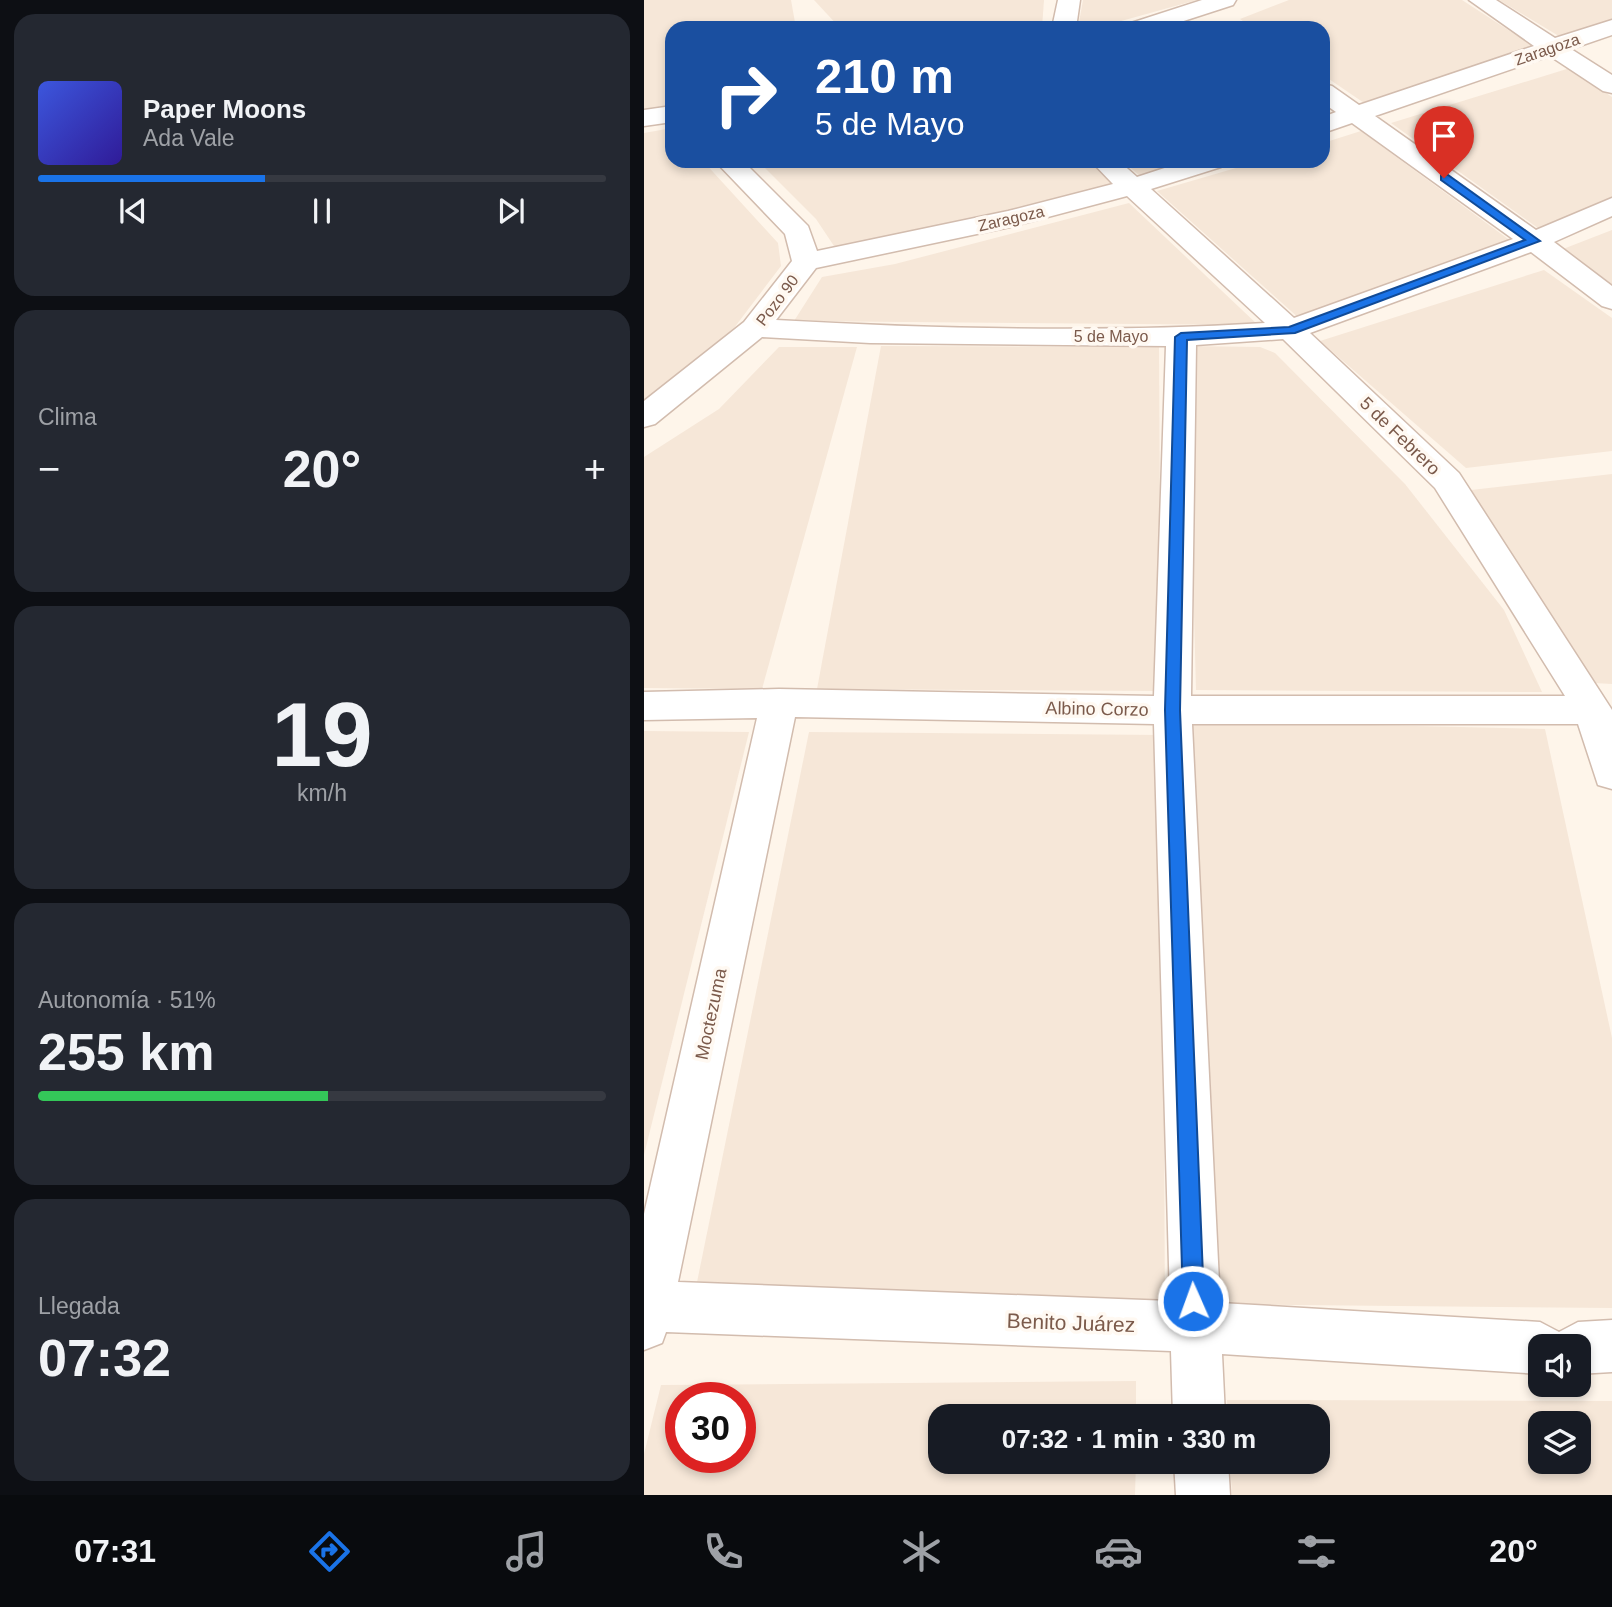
<!DOCTYPE html>
<html lang="es">
<meta charset="utf-8">
<style>
:root{--surface:#171b24;--page:#242831;--text:#f1f3f6;--muted:#9ea1a6;--line:#363941;--accent:#1a73e8}
body{margin:0;font-family:Helvetica,sans-serif;background:var(--page);color:var(--text);height:100vh;display:flex;flex-direction:column;font-size:26px;white-space:nowrap}
*{box-sizing:border-box;margin:0}
p{font-size:23px;color:var(--muted)}
.icon{flex:none;width:38px;height:38px;fill:none;stroke:currentColor;stroke-width:2;stroke-linecap:round;stroke-linejoin:round}
.map{position:relative;flex:1;overflow:hidden}
.details{display:flex;flex-direction:column;gap:14px;padding:14px;background:#0d0f14;width:644px}
.details>*{flex:none}
.guide{position:absolute;left:21px;top:21px;width:665px;height:147px;border-radius:21px;box-shadow:0 4px 10px #0003;background:#1a4fa0;color:#fff;overflow:hidden}
.controls{position:absolute;left:884px;top:1334px;display:grid;gap:14px}
.controls a{display:grid;place-items:center;width:63px;height:63px;border-radius:14px;background:var(--surface);box-shadow:0 4px 10px #0003;font-size:35px}
.speed{position:absolute;left:21px;top:1382px;display:flex;gap:14px;font-size:35px;font-weight:700;text-align:center}
.speed>*{display:grid;place-content:center;width:91px;height:91px;border-radius:50%;background:var(--surface);box-shadow:0 4px 10px #0003;line-height:1}
.speed .limit{border:10px solid #d22;background:#fff;color:#111}
.pin{position:absolute;display:grid;place-items:center;width:60px;height:60px;color:#fff;margin:-72px -30px;border-radius:50% 50% 50% 0;rotate:-45deg;box-shadow:0 0 7px #0007}
.pin .icon{rotate:45deg}
.me{position:absolute;width:77px;margin:-38px;rotate:358deg;stroke-linejoin:round;filter:drop-shadow(0 0 5px #0008)}
.turn{display:flex;align-items:center;gap:24px;height:147px;padding:0 35px;font-size:32px}
.turn .icon{width:91px;height:91px;stroke-width:2.5}
.turn b{display:block;font-size:49px;line-height:60px}
.big{font-size:52px;font-weight:800;line-height:1.1}
.details .card{flex:1;display:flex;flex-direction:column;justify-content:center;gap:10px;min-width:0;padding:0 24px;border-radius:21px;background:var(--page)}
.details .dial{align-items:center;gap:0}
.dial b{font-size:91px;line-height:1}
.song{display:flex;align-items:center;gap:21px}
.cover{width:84px;height:84px;border-radius:10px;background:linear-gradient(135deg,hsl(230 70% 55%),hsl(250 70% 35%))}
.played{height:7px;border-radius:4px;background:linear-gradient(90deg,var(--accent) 40%,var(--line) 40%)}
.keys{display:flex;justify-content:space-around;direction:ltr}
.heat{display:flex;justify-content:space-between;align-items:center;font-size:38px;direction:ltr}
.charge{height:10px;border-radius:5px;background:linear-gradient(90deg,#34c759 51%,var(--line) 0)}
.trip{position:absolute;left:284px;top:1404px;width:402px;height:70px;border-radius:21px;background:var(--surface);box-shadow:0 4px 10px #0003;font-weight:800;line-height:70px;text-align:center}
.menu{display:flex;height:112px;justify-content:space-around;align-items:center;background:#090b0e;color:var(--muted)}
.menu .icon{width:49px;height:49px}
.menu .on{color:var(--accent)}
.menu b{font-size:32px;color:var(--text)}
main{display:flex;flex:1;min-height:0}
.map>svg:first-child{display:block}
</style>
<main>
<section class="details">
<div class="card">
<div class="song"><i class="cover"></i><div><b>Paper Moons</b><p>Ada Vale</p></div></div>
<div class="played"></div>
<div class="keys"><svg class="icon" aria-label="previous" viewBox="0 0 24 24"><path d="M18 5L8 12l10 7zM5 5v14"/></svg><svg class="icon" aria-label="pause" viewBox="0 0 24 24"><path d="M8 5v14M16 5v14"/></svg><svg class="icon" aria-label="next" viewBox="0 0 24 24"><path d="M6 5l10 7-10 7zM19 5v14"/></svg></div>
</div>
<div class="card"><p>Clima</p>
<div class="heat"><a>−</a><b class="big">20°</b><a>+</a></div>
</div>
<div class="card dial"><b>19</b><p>km/h</p></div>
<div class="card"><p>Autonomía · 51%</p><b class="big">255 km</b><div class="charge"></div></div>
<div class="card"><p>Llegada</p><b class="big">07:32</b></div>
</section>
<div class="map">
<svg width="968" height="1495" viewBox="0 0 968 1495">
<rect width="100%" height="100%" fill="#fef5ea"/>
<g fill="#f6e7d8" fill-rule="evenodd">
<path d="M 0,0 L 147,0 L 152,28 L 28,28 L 28,109 L 0,112 Z"/>
<path d="M 170,0 L 400,0 L 398,28 L 196,28 Z"/>
<path d="M 439,0 L 553,0 L 452,28 L 434,28 Z"/>
<path d="M 645,0 L 818,0 L 898,52 L 726,107 L 679,75 L 679,28 L 609,28 L 596,19 Z"/>
<path d="M 855,0 L 968,0 L 968,23 L 923,41 Z"/>
<path d="M 926,68 L 968,97 L 968,208 L 905,236 L 747,123 Z"/>
<path d="M 28,128 L 28,161 L 59,161 L 134,243 L 137,266 L 90,328 L 52,365 L 0,408 L 0,133 Z"/>
<path d="M 717,131 L 875,247 L 657,320 L 513,191 L 616,161 L 679,161 L 679,143 Z"/>
<path d="M 114,161 L 447,161 L 473,186 L 194,252 L 172,219 Z"/>
<path d="M 479,161 L 548,161 L 497,177 Z"/>
<path d="M 485,203 L 614,325 L 150,321 L 178,277 L 251,264 Z"/>
<path d="M 968,230 L 968,284 L 919,249 Z"/>
<path d="M 900,270 L 968,318 L 968,451 L 822,468 L 676,341 Z"/>
<path d="M 237,346 L 515,347 L 517,691 L 173,689 Z"/>
<path d="M 543,346 L 616,347 L 631,353 L 761,484 L 860,610 L 898,692 L 552,690 Z"/>
<path d="M 135,347 L 213,347 L 118,689 L 0,688 L 0,457 L 75,409 Z"/>
<path d="M 968,474 L 968,684 L 932,682 L 895,597 L 827,490 Z"/>
<path d="M 548,721 L 901,729 L 968,1038 L 968,1308 L 562,1304 Z"/>
<path d="M 0,731 L 105,732 L 0,1155 Z"/>
<path d="M 165,732 L 518,735 L 521,1317 L 51,1292 Z"/>
<path d="M 492,1381 L 492,1416 L 296,1416 L 296,1461 L 492,1461 L 491,1495 L 0,1495 L 0,1454 L 17,1385 ZM 37,1398 L 96,1398 L 96,1458 L 37,1458 Z"/>
<path d="M 583,1400 L 968,1401 L 968,1495 L 588,1495 L 586,1461 L 674,1461 L 674,1416 L 584,1416 ZM 896,1423 L 934,1423 L 934,1461 L 896,1461 Z"/>
</g>
<g fill="none" stroke-linecap="round" stroke-linejoin="round">
<g stroke="#d2bcae" stroke-width="3">
<g id="minor">
<path d="M 414,0 L 436,0 L 432,28 L 408,28 Z"/>
<path d="M 558,0 L 592,0 L 589,5 L 518,28 L 483,28 L 487,23 Z"/>
<path d="M 825,0 L 852,0 L 911,38 L 968,20 L 968,35 L 927,49 L 968,75 L 968,93 L 959,91 L 906,56 L 731,116 L 892,230 L 968,198 L 968,216 L 910,242 L 968,286 L 968,309 L 958,306 L 887,252 L 666,333 L 815,473 L 968,710 L 968,789 L 954,785 L 934,724 L 548,724 L 576,1303 L 896,1322 L 915,1332 L 934,1322 L 968,1320 L 968,1372 L 934,1374 L 934,1346 L 896,1346 L 896,1374 L 578,1354 L 581,1416 L 529,1416 L 527,1351 L 22,1332 L 18,1343 L 0,1350 L 0,1214 L 113,718 L 0,720 L 0,692 L 135,689 L 510,696 L 522,346 L 226,343 L 118,337 L 11,424 L 0,427 L 0,401 L 100,322 L 148,261 L 141,234 L 71,161 L 99,161 L 164,226 L 173,251 L 364,211 L 469,184 L 447,161 L 475,161 L 493,177 L 542,161 L 581,161 L 577,167 L 507,189 L 650,318 L 869,239 L 708,123 L 679,133 L 679,117 L 692,112 L 679,103 L 679,84 L 688,86 L 715,105 L 890,46 ZM 483,196 L 621,323 C 459,333 294,329 132,320 L 172,268 L 366,227 ZM 639,339 L 791,488 L 921,696 L 547,696 L 552,345 ZM 151,717 L 510,724 L 526,1301 L 34,1282 Z"/>
<path d="M 28,106 L 28,122 L 0,126 L 0,110 Z"/>
<path d="M 530,1461 L 584,1461 L 586,1495 L 532,1495 Z"/>
</g>
</g>
<use href="#minor" fill="#fff" fill-rule="evenodd"/>
</g>
<path fill="#1a73e8" stroke="#114b97" stroke-width="2" d="M 797,175 L 804,175 L 896,241 L 651,333 L 543,340 L 536,710 L 560,1301 L 556,1308 L 549,1311 L 542,1308 L 539,1301 L 521,710 L 531,337 L 537,333 L 645,327 L 881,240 L 797,180 Z"/>
<g text-anchor="middle" stroke-width="7" stroke-linejoin="round" paint-order="stroke">
<g font-size="16" fill="#7b5a4b" stroke="#fff9f2">
<text transform="translate(903 49) rotate(-19)" y="6">Zaragoza</text>
<text transform="translate(367 218) rotate(-13)" y="6">Zaragoza</text>
<text transform="translate(133 300) rotate(-53)" y="6">Pozo 90</text>
<text x="467" y="342">5 de Mayo</text>
</g>
<g font-size="18" fill="#7b5a4b" stroke="#fff9f2">
<text transform="translate(756 436) rotate(44)" y="6">5 de Febrero</text>
<text transform="translate(453 709) rotate(1)" y="6">Albino Corzo</text>
<text transform="translate(67 1014) rotate(-78)" y="6">Moctezuma</text>
</g>
<g font-size="21" fill="#7b5a4b" stroke="#fff9f2">
<text transform="translate(427 1323) rotate(2)" y="7">Benito Juárez</text>
</g>
</g>
</svg>
<div class="controls">
<a><svg class="icon" aria-label="sound" viewBox="0 0 24 24"><path d="M4 9h4l5-4v14l-5-4H4zM17 9q2 3 0 6"/></svg></a>
<a><svg class="icon" aria-label="layers" viewBox="0 0 24 24"><path d="M12 4l9 5-9 5-9-5zM3 14l9 5 9-5"/></svg></a>
</div>
<div class="speed"><div class="limit">30</div></div>
<div class="pin" style="left:800px;top:178px;background:#d93025"><svg class="icon" aria-label="arrive" viewBox="0 0 24 24"><path d="M6 21V4h12l-3 4 3 4H6"/></svg></div>
<svg class="me" style="left:549px;top:1301px" viewBox="-20 -20 40 40"><circle r="17" fill="#1a73e8" stroke="#fff" stroke-width="3"/><path d="M0-11L8 9 0 5-8 9z" fill="#fff"/></svg>
<div class="trip">07:32 · 1 min · 330 m</div>
<div class="guide">
<div class="turn"><svg class="icon" aria-label="right" viewBox="0 0 24 24"><path d="M7 20v-9h11M14 6l5 5-5 5"/></svg><div><b>210 m</b>5 de Mayo</div></div>
</div>
</div>
</main>
<nav class="menu">
<b>07:31</b>
<svg class="icon on" aria-label="directions" viewBox="0 0 24 24"><path d="M12 3l9 9-9 9-9-9zM9 14v-3h6M13 9l2 2-2 2"/></svg>
<svg class="icon" aria-label="music" viewBox="0 0 24 24"><path d="M9 18V5l10-2v13"/><circle cx="6" cy="18" r="3"/><circle cx="16" cy="16" r="3"/></svg>
<svg class="icon" aria-label="phone" viewBox="0 0 24 24"><path d="M5 4h4l2 5-3 2q2 4 5 5l2-3 5 2v4C11 20 4 13 5 4z"/></svg>
<svg class="icon" aria-label="climate" viewBox="0 0 24 24"><path d="M12 3v18M4 7l16 10M4 17L20 7"/></svg>
<svg class="icon" aria-label="car" viewBox="0 0 24 24"><path d="M5 17H2v-5l4-1 3-4h7l3 4 3 1v5h-3M9 17h6M6 11h13"/><circle cx="7" cy="17" r="2"/><circle cx="17" cy="17" r="2"/></svg>
<svg class="icon" aria-label="filters" viewBox="0 0 24 24"><path d="M4 7h16M4 17h16"/><circle cx="9" cy="7" r="2"/><circle cx="15" cy="17" r="2"/></svg>
<b>20°</b>
</nav>
